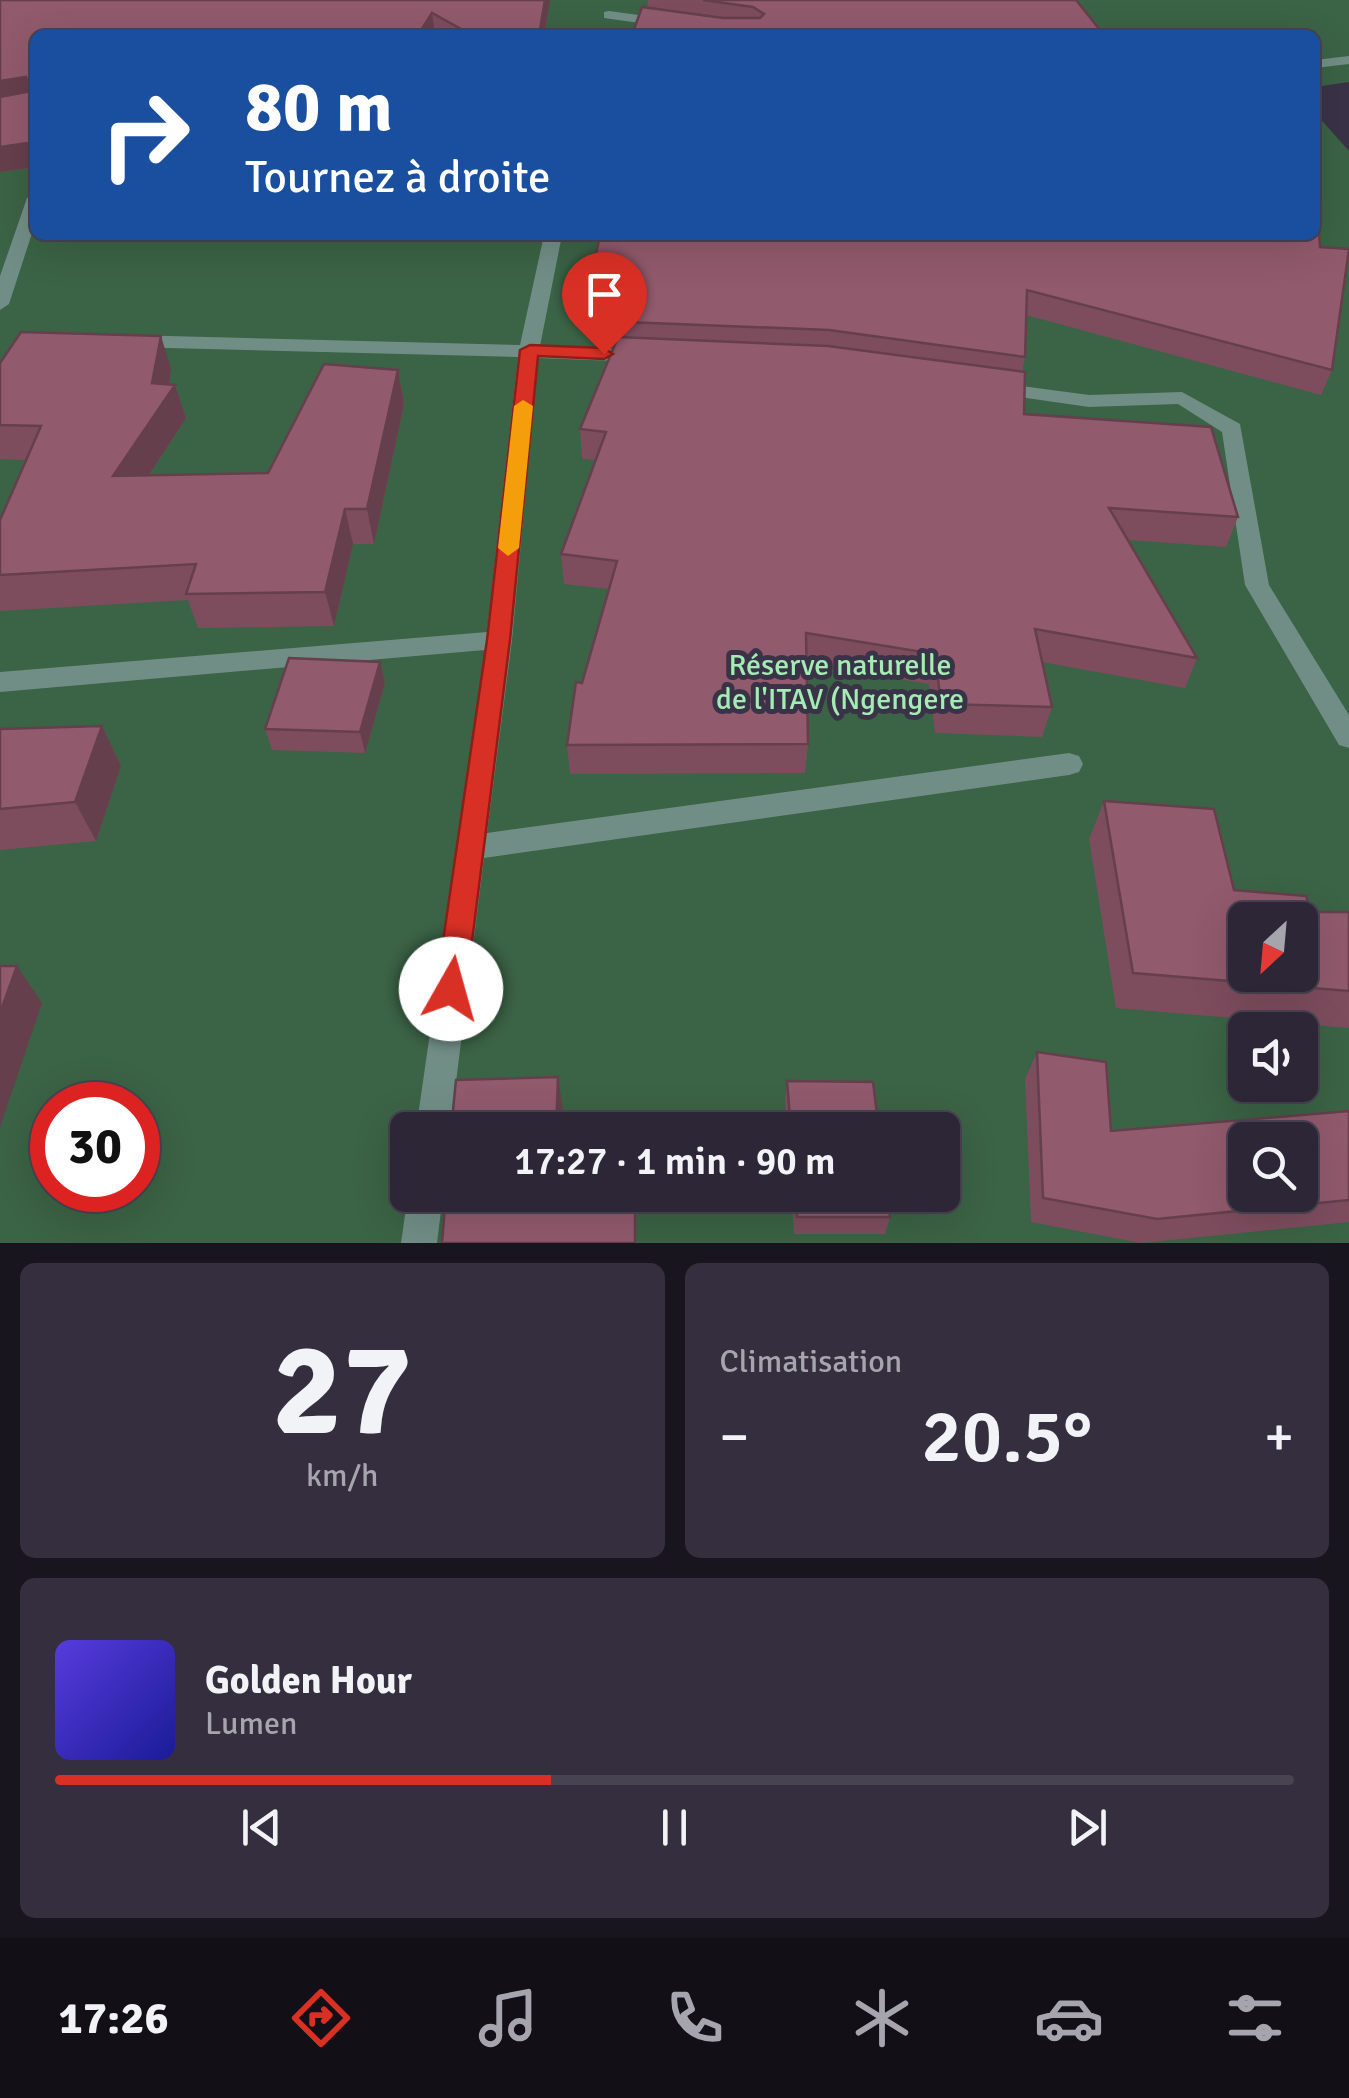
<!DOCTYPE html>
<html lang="fr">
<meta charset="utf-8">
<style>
:root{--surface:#2c2636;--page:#342e3e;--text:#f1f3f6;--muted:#a6a5ad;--line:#484351;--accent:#d93025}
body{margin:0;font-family:Signika,sans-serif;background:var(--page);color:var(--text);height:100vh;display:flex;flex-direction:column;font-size:38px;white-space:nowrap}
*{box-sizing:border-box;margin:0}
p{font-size:32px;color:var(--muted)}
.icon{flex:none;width:55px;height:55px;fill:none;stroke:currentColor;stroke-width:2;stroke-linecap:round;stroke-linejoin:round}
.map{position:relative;height:1243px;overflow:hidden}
.drawer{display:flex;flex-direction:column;gap:20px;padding:20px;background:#18151e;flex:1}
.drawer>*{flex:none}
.top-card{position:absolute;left:30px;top:30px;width:1290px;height:210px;border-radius:15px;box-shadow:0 10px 40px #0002,0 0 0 2px var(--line);background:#1a4fa0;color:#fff;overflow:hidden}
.needle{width:65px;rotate:206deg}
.tools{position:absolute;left:1228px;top:902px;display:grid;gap:20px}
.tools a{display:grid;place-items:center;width:90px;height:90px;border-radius:15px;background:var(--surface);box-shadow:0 10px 40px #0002,0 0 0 2px var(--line);font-size:50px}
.speed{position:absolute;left:30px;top:1082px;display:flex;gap:20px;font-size:50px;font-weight:700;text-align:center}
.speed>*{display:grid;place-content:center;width:130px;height:130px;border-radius:50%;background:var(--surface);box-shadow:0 10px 40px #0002,0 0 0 2px var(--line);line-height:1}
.speed .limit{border:15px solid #d22;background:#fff;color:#111}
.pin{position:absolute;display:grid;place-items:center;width:85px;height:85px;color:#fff;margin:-102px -42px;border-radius:50% 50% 50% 0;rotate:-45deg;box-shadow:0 0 10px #0007}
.pin .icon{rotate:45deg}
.me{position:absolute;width:110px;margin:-55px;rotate:7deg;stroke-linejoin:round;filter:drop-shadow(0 0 8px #0008)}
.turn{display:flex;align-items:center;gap:35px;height:210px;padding:0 50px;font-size:45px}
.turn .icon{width:130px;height:130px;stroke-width:2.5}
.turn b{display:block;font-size:70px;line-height:85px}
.big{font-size:75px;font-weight:600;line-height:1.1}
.drawer .widget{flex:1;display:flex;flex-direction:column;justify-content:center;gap:15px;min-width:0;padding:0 35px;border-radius:15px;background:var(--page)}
.drawer .dial{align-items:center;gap:0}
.dial b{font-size:130px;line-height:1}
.song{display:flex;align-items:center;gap:30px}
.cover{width:120px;height:120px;border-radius:15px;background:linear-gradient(135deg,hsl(250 70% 55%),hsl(240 70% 35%))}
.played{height:10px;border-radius:5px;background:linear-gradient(90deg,var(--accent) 40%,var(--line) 40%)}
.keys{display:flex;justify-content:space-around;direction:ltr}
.heat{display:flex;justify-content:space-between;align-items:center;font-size:55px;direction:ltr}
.drawer .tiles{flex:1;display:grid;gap:20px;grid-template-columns:1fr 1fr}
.widget:last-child{grid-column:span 2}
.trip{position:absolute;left:390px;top:1112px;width:570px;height:100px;border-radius:15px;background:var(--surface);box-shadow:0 10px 40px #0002,0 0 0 2px var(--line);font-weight:600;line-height:100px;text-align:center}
.tabs{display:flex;height:160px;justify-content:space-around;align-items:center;background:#120f16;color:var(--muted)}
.tabs .icon{width:70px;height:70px}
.tabs .on{color:var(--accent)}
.tabs b{font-size:45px;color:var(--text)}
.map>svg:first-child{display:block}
</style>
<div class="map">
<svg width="1349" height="1243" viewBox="0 0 1349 1243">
<rect width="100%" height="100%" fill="#3a3348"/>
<path fill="#3b6345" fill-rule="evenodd" d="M 0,0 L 1349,0 L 1349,82 L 1315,87 L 1315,35 L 35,35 L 35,235 L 1315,235 L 1315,113 L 1349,151 L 1349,1243 L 0,1243 ZM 1245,920 L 1300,920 L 1300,975 L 1245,975 ZM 1245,1030 L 1300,1030 L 1300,1085 L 1245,1085 ZM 52,1105 L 138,1105 L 138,1190 L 52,1190 ZM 408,1130 L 942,1130 L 942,1195 L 408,1195 ZM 1245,1140 L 1300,1140 L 1300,1195 L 1245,1195 Z"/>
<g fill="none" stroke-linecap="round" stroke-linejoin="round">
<g fill="#718e86" fill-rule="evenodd">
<path d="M 609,11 L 668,19 L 675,23 L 668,27 L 604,18 L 604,12 Z"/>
<path d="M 1349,56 L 1349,64 L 1315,68 L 1315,60 Z"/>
<path d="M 35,193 L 35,224 L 9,304 L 0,310 L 0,276 L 27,198 Z"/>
<path d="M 544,235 L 562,235 L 540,346 L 644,350 L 654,356 L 644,362 L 538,358 L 512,640 L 487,833 L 1069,753 L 1079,756 L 1083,764 L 1079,772 L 1069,775 L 484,858 L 450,1130 L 416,1130 L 485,650 L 0,692 L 0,672 L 487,632 L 518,357 L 129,347 L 119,341 L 129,335 L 520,345 Z"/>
<path d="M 992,382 L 1089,395 L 1182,392 L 1240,424 L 1269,585 L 1349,715 L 1349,748 L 1339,745 L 1245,585 L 1222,432 L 1178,404 L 1089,407 L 985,392 L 982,388 L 985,384 Z"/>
<path d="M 408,1194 L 443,1195 L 437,1243 L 401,1243 Z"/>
</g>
</g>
<g fill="#7d4d5e">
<path d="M 0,0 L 550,0 L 544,35 L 35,35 L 35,167 L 0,172 Z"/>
<path d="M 648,0 L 1076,0 L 632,35 L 648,8 Z"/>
<path d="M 1315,235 L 1332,370 L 1321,395 L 1026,315 L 1025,357 L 1022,372 L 1024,414 L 1238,517 L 1226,547 L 1128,540 L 1197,658 L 1185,688 L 1042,662 L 1052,707 L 1042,737 L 935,733 L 929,684 L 806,664 L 808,744 L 805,773 L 570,774 L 567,745 L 582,683 L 609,589 L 564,584 L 561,554 L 596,460 L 582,459 L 580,429 L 627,338 L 627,336 L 586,334 L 585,309 Z"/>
<path d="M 0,363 L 171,369 L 169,384 L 175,385 L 186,418 L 149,475 L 268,473 L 398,370 L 404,404 L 374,544 L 353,544 L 334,626 L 198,628 L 188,600 L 0,611 L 0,520 L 26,460 L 0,459 Z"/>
<path d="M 380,662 L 385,683 L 365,753 L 272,750 L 265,729 Z"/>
<path d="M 102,726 L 121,766 L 96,841 L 0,850 L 0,729 Z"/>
<path d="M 1104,801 L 1234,890 L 1311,912 L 1349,912 L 1349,1028 L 1116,1008 L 1089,839 Z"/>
<path d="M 1037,1052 L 1111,1131 L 1349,1111 L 1349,1222 L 1141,1243 L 1031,1222 L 1025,1079 Z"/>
<path d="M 787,1081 L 879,1130 L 787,1130 L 785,1100 Z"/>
<path d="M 792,1195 L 887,1195 L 890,1217 L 885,1234 L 794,1234 Z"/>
</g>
<g fill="#663f4c">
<path d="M 545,0 L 550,0 L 544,35 L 539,35 Z"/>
<path d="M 432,13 L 435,35 L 418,35 Z"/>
<path d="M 26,77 L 34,100 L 0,106 L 0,81 Z"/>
<path d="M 35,142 L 35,167 L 0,172 L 0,147 Z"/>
<path d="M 161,336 L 171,369 L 167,397 L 175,385 L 186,418 L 126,510 L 113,476 L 152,383 Z"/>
<path d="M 398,370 L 404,404 L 374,544 L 367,509 Z"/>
<path d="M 345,509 L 353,544 L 334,626 L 325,592 Z"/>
<path d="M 380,662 L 385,683 L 365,753 L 360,732 Z"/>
<path d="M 102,726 L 121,766 L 96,841 L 75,802 Z"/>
<path d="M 17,966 L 42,1003 L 0,1127 L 0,1013 Z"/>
<path d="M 558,1077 L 563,1112 L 562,1130 L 556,1130 Z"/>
</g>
<g fill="#915a6d" stroke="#663f4c" stroke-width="2.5" fill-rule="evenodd">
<path d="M 0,0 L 545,0 L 539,35 L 472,35 L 432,13 L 418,35 L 35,35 L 35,142 L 0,147 L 0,97 L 31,91 L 26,77 L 0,81 Z"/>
<path d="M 703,0 L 1076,0 L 1104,35 L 632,35 L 642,7 L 723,18 L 760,18 L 764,14 L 753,7 Z"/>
<path d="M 1315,173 L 1316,173 L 1318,215 L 1315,214 Z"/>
<path d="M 1315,232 L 1319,232 L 1320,247 L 1349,249 L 1332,370 L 1027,290 L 1025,357 L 829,330 L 626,322 L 631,311 L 585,309 L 600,235 L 1315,235 Z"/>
<path d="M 21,332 L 161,336 L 152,383 L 175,385 L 113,476 L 268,473 L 324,364 L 398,370 L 367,509 L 345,509 L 325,592 L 186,594 L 196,564 L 0,575 L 0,520 L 41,426 L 0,425 L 0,363 Z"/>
<path d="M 618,337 L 828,346 L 1025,372 L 1024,414 L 1211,427 L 1238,517 L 1109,508 L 1197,658 L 1035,629 L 1052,707 L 941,704 L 935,654 L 806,633 L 808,744 L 567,745 L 576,682 L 582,683 L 617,561 L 561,554 L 606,432 L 580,429 Z"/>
<path d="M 289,658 L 380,662 L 360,732 L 265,729 Z"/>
<path d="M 102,726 L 75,802 L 0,809 L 0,729 Z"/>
<path d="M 1104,801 L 1214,809 L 1234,890 L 1306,896 L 1311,912 L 1349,912 L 1349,991 L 1133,973 ZM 1245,920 L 1300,920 L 1300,975 L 1245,975 Z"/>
<path d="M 0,966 L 17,966 L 0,1013 Z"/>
<path d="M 1037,1052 L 1106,1062 L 1111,1131 L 1349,1111 L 1349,1200 L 1157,1219 L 1043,1198 ZM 1245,1140 L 1300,1140 L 1300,1195 L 1245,1195 Z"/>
<path d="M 558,1077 L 556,1130 L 451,1130 L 456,1080 Z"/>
<path d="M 787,1081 L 873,1082 L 879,1130 L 791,1130 Z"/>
<path d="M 446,1195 L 635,1195 L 635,1243 L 442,1243 Z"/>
<path d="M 796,1195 L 887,1195 L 890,1217 L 797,1217 Z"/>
</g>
<path fill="#d93025" stroke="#8d1f18" stroke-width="2.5" d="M 530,345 L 604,348 L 613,354 L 604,359 L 538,356 L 510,640 L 466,989 L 461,998 L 451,1002 L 441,998 L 436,989 L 487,640 L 520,350 Z"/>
<path fill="#f59e0b" d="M 523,400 L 533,406 L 519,548 L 508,556 L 498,548 L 514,406 Z"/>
<g text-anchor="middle" stroke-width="10" stroke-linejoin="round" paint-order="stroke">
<g font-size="30" fill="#a3edb5" stroke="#3a3348">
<text x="840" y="675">Réserve naturelle<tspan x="840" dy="34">de l'ITAV (Ngengere</tspan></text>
</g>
</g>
</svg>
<div class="tools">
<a><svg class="needle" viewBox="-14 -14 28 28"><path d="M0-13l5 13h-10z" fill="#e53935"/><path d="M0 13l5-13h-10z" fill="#a6a5ad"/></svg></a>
<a><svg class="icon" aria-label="sound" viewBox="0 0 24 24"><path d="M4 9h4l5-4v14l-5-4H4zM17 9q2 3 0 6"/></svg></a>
<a><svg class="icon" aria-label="search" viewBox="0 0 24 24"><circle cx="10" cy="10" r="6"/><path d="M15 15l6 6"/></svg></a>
</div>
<div class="speed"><div class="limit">30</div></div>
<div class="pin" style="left:604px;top:354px;background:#d93025"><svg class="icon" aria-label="arrive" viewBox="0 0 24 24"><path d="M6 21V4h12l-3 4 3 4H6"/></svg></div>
<svg class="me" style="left:451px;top:989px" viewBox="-20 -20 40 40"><circle r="19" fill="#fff"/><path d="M0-13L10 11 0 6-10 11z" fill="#d93025"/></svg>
<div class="trip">17:27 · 1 min · 90 m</div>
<div class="top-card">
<div class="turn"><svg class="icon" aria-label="right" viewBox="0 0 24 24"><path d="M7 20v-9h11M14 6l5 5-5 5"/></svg><div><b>80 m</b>Tournez à droite</div></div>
</div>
</div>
<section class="drawer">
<div class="tiles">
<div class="widget dial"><b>27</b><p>km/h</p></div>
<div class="widget"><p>Climatisation</p>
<div class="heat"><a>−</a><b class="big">20.5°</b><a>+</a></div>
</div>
<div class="widget">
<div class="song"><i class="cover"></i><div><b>Golden Hour</b><p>Lumen</p></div></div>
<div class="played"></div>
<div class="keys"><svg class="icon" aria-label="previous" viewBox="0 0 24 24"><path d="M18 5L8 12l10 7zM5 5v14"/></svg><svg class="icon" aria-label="pause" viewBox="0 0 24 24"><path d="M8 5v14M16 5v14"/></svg><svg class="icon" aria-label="next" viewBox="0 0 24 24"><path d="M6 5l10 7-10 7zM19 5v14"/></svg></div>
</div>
</div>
</section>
<nav class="tabs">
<b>17:26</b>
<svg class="icon on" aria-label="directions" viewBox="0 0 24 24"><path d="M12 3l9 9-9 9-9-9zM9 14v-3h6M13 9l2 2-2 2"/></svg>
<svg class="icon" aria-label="music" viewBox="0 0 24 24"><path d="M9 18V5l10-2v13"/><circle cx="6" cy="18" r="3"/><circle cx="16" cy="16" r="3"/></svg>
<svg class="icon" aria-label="phone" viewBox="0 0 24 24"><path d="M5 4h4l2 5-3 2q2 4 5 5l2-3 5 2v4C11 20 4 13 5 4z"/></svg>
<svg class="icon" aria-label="climate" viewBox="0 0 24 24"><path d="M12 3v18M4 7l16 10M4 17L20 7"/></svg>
<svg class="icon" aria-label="car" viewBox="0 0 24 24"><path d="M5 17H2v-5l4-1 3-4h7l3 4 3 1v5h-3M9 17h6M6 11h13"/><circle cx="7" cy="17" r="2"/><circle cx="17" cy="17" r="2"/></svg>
<svg class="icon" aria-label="filters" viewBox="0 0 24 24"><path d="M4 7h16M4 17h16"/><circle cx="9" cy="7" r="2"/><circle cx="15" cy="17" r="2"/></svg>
</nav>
